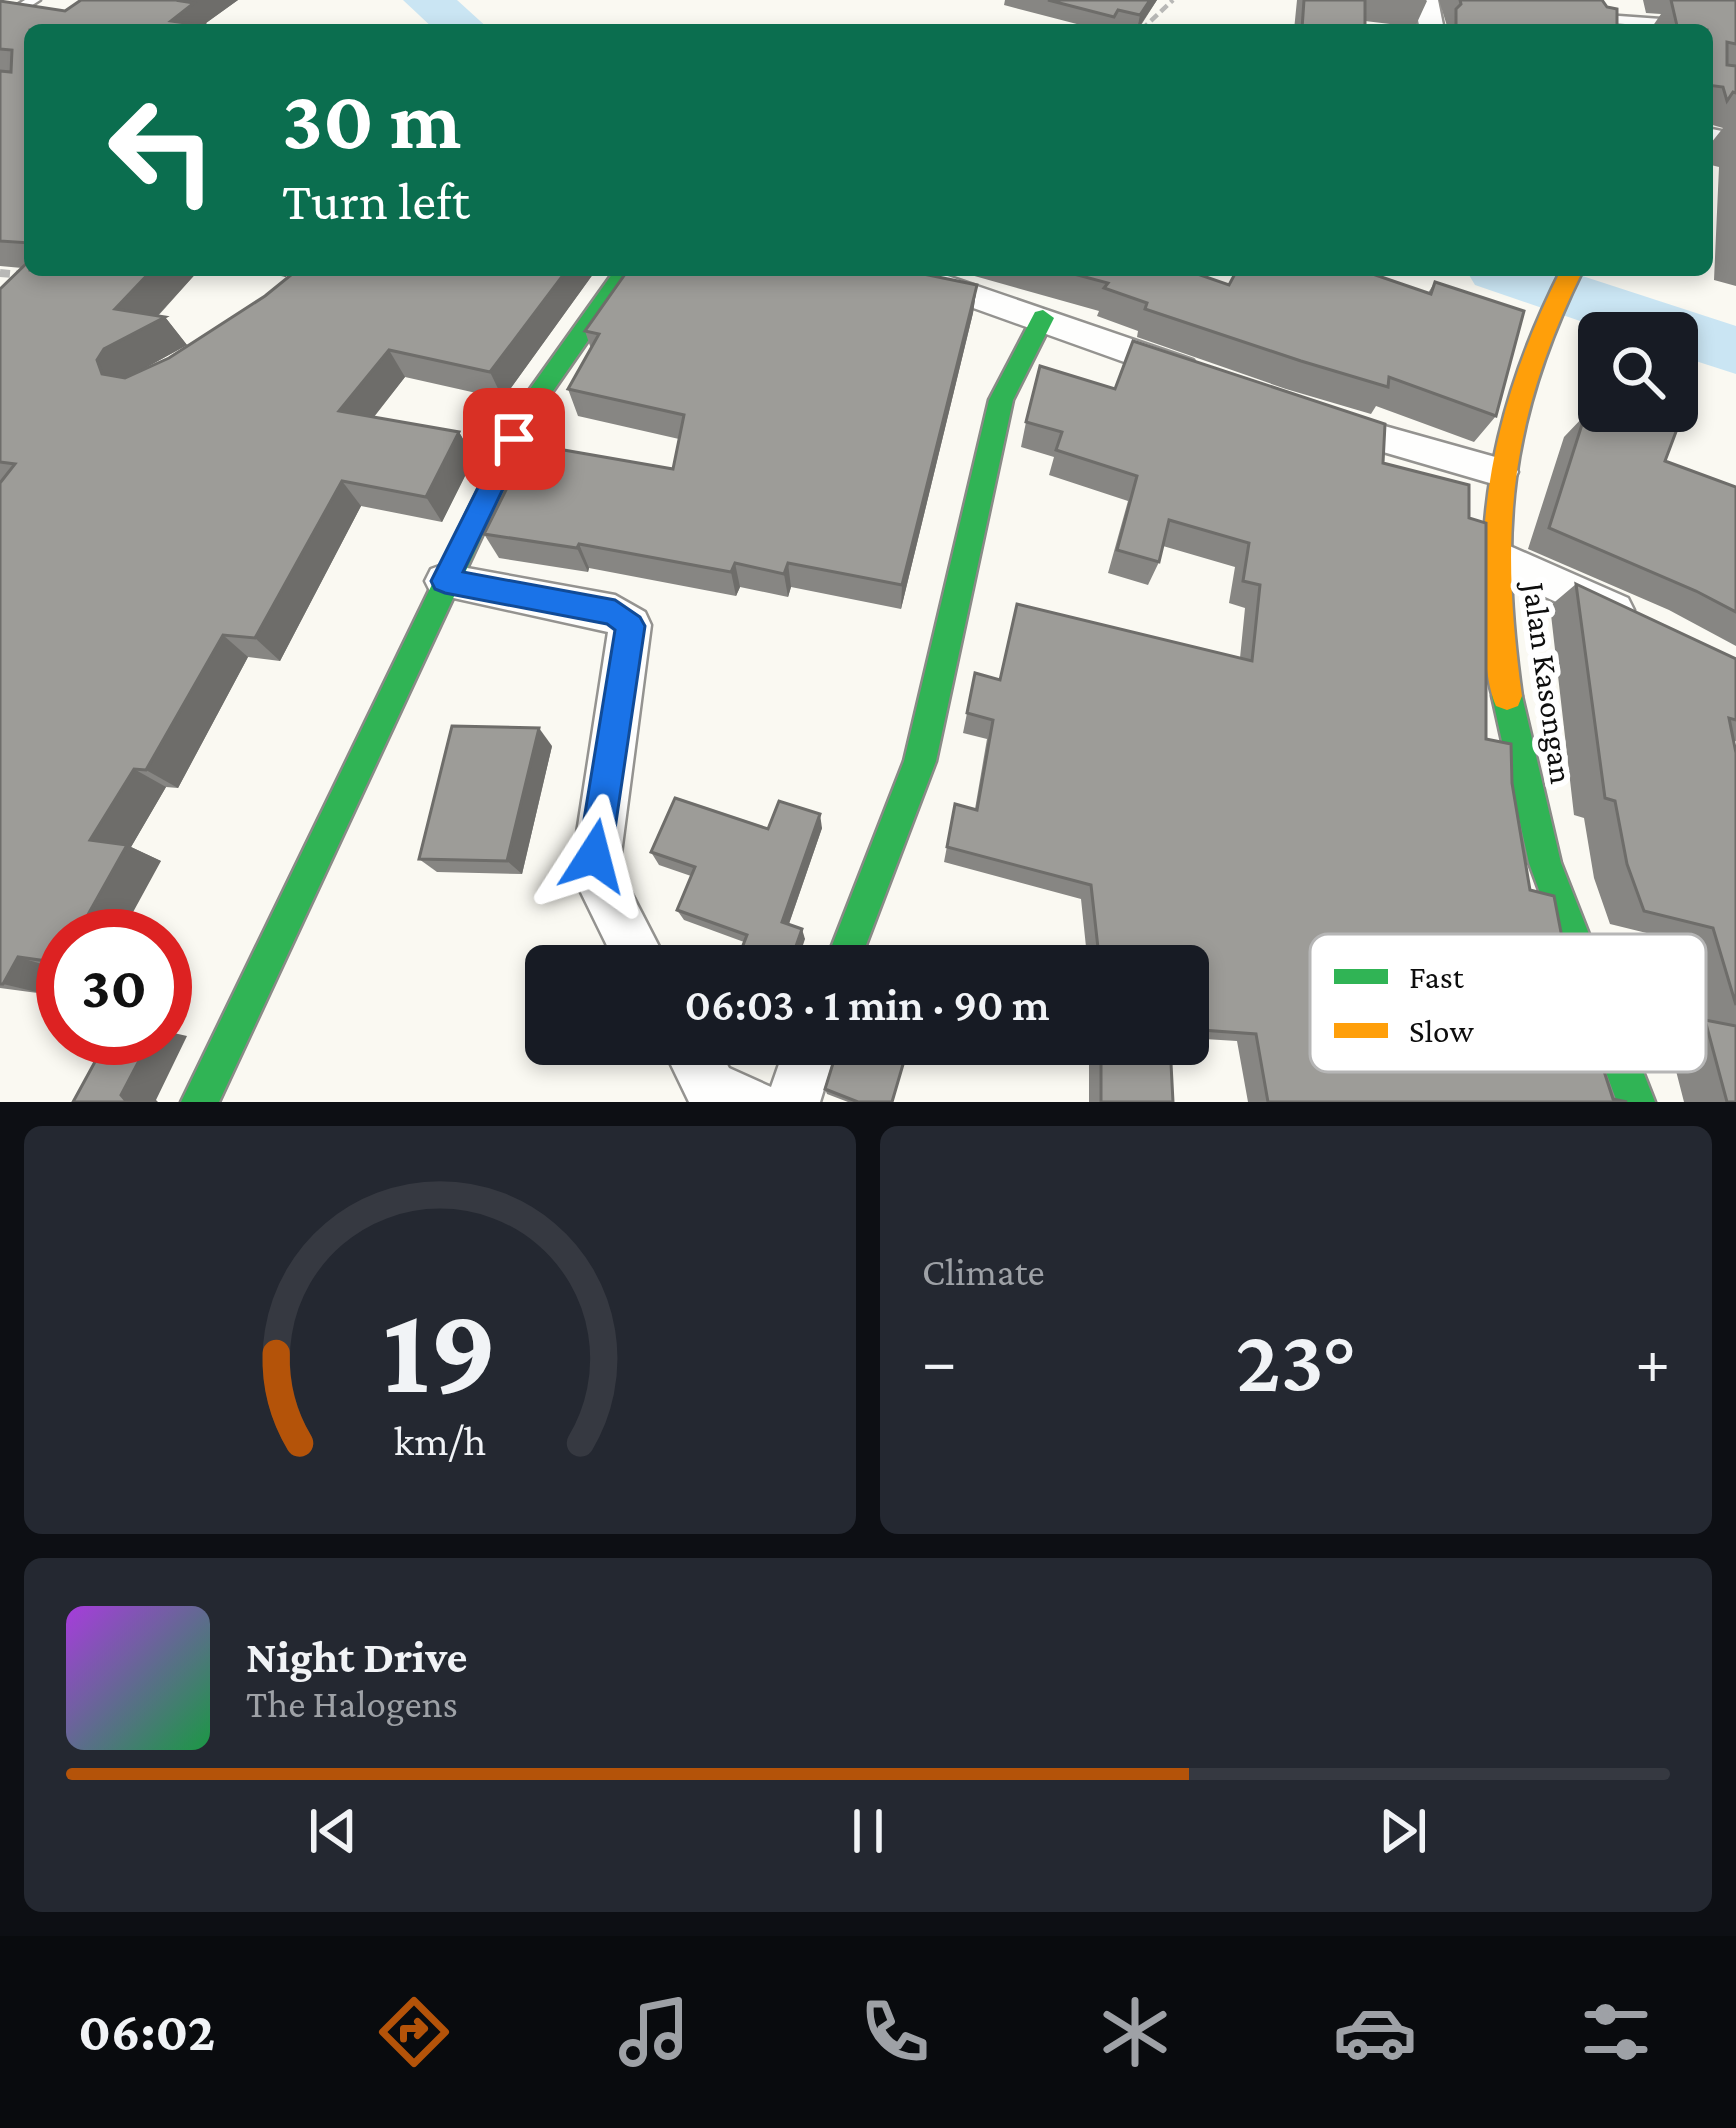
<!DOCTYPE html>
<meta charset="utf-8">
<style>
:root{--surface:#171b24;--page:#242831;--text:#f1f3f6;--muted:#9ea1a6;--line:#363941;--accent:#b45309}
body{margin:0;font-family:"Crimson Pro",serif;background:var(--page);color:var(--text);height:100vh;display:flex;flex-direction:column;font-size:45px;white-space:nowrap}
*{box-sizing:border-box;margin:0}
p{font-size:39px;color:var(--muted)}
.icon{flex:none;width:66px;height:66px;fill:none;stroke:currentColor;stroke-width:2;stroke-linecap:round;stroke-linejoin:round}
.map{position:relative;height:1102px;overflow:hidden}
.side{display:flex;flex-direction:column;gap:24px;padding:24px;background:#0d0f14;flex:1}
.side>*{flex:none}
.guide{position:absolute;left:24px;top:24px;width:1689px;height:252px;border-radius:18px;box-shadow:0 6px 18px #0003;background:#0b6e4f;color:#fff;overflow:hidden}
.controls{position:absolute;left:1578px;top:312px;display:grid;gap:24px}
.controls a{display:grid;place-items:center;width:120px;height:120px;border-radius:18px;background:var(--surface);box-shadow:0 6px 18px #0003;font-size:60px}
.speed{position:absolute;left:36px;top:909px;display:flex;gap:24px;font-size:60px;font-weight:700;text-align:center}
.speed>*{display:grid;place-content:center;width:156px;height:156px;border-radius:50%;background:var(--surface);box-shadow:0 6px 18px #0003;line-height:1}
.speed .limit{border:18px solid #d22;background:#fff;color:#111}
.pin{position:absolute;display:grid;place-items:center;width:102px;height:102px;color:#fff;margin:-51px;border-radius:24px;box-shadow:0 6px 18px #0006}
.me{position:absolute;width:132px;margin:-66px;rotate:9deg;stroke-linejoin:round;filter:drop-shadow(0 0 9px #0008)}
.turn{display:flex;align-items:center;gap:42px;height:252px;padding:0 60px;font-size:54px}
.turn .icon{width:156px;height:156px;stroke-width:2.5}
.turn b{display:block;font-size:84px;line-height:102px}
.big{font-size:90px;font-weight:600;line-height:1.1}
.side .tile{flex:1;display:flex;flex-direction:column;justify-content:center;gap:18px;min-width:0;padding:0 42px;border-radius:18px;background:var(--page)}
.side .dial{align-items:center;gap:0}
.dial svg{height:312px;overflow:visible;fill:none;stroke:var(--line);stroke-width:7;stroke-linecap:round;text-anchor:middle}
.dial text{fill:var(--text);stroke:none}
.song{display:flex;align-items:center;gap:36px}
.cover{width:144px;height:144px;border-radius:18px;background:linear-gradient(135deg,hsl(280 70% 55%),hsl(140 70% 35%))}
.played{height:12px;border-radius:6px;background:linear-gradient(90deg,var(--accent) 70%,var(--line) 70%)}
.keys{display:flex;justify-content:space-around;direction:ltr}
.heat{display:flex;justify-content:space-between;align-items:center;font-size:66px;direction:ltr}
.side .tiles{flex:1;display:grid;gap:24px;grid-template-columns:1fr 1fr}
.tile:last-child{grid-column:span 2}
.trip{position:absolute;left:525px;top:945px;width:684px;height:120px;border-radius:18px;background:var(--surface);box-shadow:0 6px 18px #0003;font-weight:600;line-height:120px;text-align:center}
.tabs{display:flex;height:192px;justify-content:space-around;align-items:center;background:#090b0e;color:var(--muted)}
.tabs .icon{width:84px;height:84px}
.tabs .on{color:var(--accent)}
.tabs b{font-size:54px;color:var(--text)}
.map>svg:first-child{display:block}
</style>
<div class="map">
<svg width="1736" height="1102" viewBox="0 0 1736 1102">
<rect width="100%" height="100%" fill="#faf9f2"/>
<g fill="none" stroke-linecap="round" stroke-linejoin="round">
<g fill="#cae5f3" fill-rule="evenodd">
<path d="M 403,0 L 457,0 L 490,30 L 435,30 Z"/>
<path d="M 1466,270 L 1564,270 L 1736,326 L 1736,374 L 1677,355 L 1677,333 L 1615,333 L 1475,285 Z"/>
</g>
<g stroke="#949390" stroke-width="5">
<g id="lane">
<path d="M 25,0 L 40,0 L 0,26 L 0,16 Z"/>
<path d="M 1605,15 L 1675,20 L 1682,24 L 1675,28 L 1600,22 L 1600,16 Z"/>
</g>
</g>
<g stroke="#949390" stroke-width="5">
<g id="street">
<path d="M 1414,0 L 1438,0 L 1444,30 L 1420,30 Z"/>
<path d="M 1707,128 L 1736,134 L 1736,150 L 1707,144 Z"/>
<path d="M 882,270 L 930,270 L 1193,360 L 1198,369 L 1193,378 L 1169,378 L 887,277 Z"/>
<path d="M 1338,413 L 1513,462 L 1518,472 L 1513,482 L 1500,486 L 1325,435 L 1320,426 L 1325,417 Z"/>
<path d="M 1496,540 L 1628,598 L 1634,610 L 1628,622 L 1614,628 L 1600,622 L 1482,568 L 1476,556 L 1482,544 Z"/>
<path d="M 445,564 L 615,595 L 645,612 L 651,625 L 619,869 L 669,966 L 617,966 L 571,872 L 608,632 L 431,593 L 425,581 L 431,569 Z"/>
<path d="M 661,1044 L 716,1044 L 729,1068 L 771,1087 L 786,1044 L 838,1044 L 820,1102 L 689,1102 Z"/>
</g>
</g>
<g stroke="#8a8a87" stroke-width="5">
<g id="fast">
<path d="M 615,270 L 637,270 L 542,407 L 219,1102 L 181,1102 L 520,403 Z"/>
<path d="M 1043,310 L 1054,318 L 1013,400 L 936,761 L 858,966 L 824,966 L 904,761 L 989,400 L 1035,312 Z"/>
<path d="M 1507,682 L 1518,686 L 1522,696 L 1561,863 L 1655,1102 L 1617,1102 L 1529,863 L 1492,696 L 1496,686 Z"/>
</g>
</g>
<g stroke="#8a8a87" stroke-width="5">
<path id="slow" d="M 1561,270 L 1583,270 C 1509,420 1499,531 1522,696 L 1518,706 L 1507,710 L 1496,706 C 1485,680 1485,643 1484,615 C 1476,490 1505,381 1561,270 Z"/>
</g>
<g stroke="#b8b8b6" stroke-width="4.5" stroke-dasharray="9 4.5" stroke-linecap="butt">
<path d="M 1141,30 L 1173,0"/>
<path d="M 0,273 L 7,274"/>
</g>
<path stroke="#b8b8b6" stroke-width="8" stroke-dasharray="10 6" stroke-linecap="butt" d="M 0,273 L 23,275"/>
<use href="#lane" fill="#fefefd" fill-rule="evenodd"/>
<use href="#street" fill="#fefefd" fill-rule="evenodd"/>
<use href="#fast" fill="#30b455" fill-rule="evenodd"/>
<use href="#slow" fill="#ff9f0a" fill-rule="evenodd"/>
</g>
<g fill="#878683">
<path d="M 81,0 L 238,0 L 206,23 L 210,30 L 30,30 L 30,270 L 199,270 L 158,316 L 165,317 L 187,345 L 136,373 L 169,358 L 265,296 L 296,271 L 285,277 L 257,270 L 596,270 L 503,399 L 405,377 L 374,417 L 459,432 L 474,458 L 442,522 L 361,506 L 280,661 L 248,657 L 178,788 L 166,787 L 131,847 L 161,861 L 63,936 L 63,969 L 59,969 L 45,994 L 0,988 L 0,289 L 22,268 L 0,266 L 0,1 L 65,11 Z"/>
<path d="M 1005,0 L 1157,0 L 1138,30 L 1114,26 L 1112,30 L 1100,30 L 1004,5 Z"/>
<path d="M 1297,0 L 1426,0 L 1427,1 L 1415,27 L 1365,21 L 1365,30 L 1294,30 Z"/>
<path d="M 1439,0 L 1602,0 L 1617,30 L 1446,30 L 1447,26 Z"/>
<path d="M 1643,0 L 1736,0 L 1736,286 L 1714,280 L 1719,167 L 1711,165 L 1707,148 L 1723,128 L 1709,124 L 1707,127 L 1707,30 L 1650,30 L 1661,14 L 1646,13 Z"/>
<path d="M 972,270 L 1186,270 L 1229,285 L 1428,293 L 1435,282 L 1496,416 L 1474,442 L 1376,406 L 1371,414 L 1286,389 L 1137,337 L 1138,331 L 1097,316 L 1099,311 L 971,275 Z"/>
<path d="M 977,285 L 973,313 L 901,609 L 791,587 L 788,597 L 740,587 L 736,596 L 589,568 L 588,572 L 499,558 L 484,534 L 673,469 L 679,439 L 578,416 L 568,389 L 591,349 L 585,331 Z"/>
<path d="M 1115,389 L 1383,463 L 1469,518 L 1486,739 L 1512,783 L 1530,890 L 1613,1099 L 1627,1102 L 1248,1102 L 1237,1041 L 1188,1038 L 1188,966 L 1088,966 L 1081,899 L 944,862 L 955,804 L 975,809 L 987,739 L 963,733 L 975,673 L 1000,680 L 1240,658 L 1245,608 L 1229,603 L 1235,567 L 1163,546 L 1159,562 L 1148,585 L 1108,573 L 1128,501 L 1049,475 L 1054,457 L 1021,447 L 1026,422 Z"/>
<path d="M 1599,410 L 1656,411 L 1665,461 L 1736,487 L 1736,646 L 1669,610 L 1528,549 L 1564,437 L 1585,415 L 1593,419 Z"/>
<path d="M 1576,584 L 1736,659 L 1736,741 L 1734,742 L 1736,753 L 1736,1102 L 1684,1102 L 1665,1028 L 1697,1021 L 1675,940 L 1610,924 L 1594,878 L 1584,818 L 1574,815 L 1550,606 Z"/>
<path d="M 552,746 L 522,874 L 437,872 L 419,859 Z"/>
<path d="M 822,828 L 789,924 L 805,939 L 744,942 L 684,920 L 677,910 L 691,876 L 659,865 L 651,852 L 768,829 Z"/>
<path d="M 1089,1044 L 1170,1044 L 1173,1102 L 1089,1102 Z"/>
<path d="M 825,1089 L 892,1102 L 848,1102 L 827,1094 Z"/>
</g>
<g fill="#6e6d6a">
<path d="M 183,0 L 238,0 L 206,23 L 210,30 L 177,30 L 171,21 Z"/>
<path d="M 1150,0 L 1157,0 L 1137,30 L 1140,15 Z"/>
<path d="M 152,270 L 199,270 L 149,325 L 165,317 L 187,345 L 129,377 L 122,388 L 102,374 L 97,360 L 115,309 Z"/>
<path d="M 281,270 L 297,270 L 285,277 Z"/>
<path d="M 567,270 L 596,270 L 503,399 L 490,372 Z"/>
<path d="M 977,285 L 973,313 L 901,609 L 902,585 Z"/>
<path d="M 389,350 L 405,377 L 357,438 L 339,411 Z"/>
<path d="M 459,432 L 474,458 L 442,522 L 426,497 Z"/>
<path d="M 342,481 L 361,506 L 280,661 L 255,638 Z"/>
<path d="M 579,544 L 589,568 L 588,572 L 577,548 Z"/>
<path d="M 735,563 L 740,587 L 736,596 L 731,572 Z"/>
<path d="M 788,563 L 791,587 L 788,597 L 784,574 Z"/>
<path d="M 223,635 L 248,657 L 178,788 L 146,770 Z"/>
<path d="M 539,728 L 552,746 L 522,874 L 507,861 Z"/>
<path d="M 134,769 L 166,787 L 131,847 L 161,861 L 120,936 L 76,936 L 90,840 Z"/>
<path d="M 820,814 L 822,828 L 786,932 L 782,922 Z"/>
<path d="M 802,929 L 805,939 L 796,966 L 789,966 Z"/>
<path d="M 18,957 L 59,969 L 45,994 L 3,984 Z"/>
<path d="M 165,1031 L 187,1036 L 156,1100 L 158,1102 L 127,1102 L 121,1095 L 151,1038 L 165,1038 Z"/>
</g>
<g fill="#9d9c98" stroke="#6e6d6a" stroke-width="3">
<path d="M 81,0 L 183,0 L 181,1 L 194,3 L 171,21 L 208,26 L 203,30 L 30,30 L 30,243 L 0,241 L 0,71 L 11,72 L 12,50 L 0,49 L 0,1 L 65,11 Z"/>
<path d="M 1048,0 L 1150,0 L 1140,15 L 1118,10 L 1114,17 Z"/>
<path d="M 1304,0 L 1365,0 L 1365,30 L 1302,29 Z"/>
<path d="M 1460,0 L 1602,0 L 1607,7 L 1617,9 L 1617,30 L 1456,30 L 1456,9 L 1461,4 Z"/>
<path d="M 1671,0 L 1736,0 L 1736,44 L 1727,42 L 1727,65 L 1736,66 L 1736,93 L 1733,92 L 1727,101 L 1723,87 L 1707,85 L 1707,30 L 1678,30 Z"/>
<path d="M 377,26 L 398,30 L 373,30 Z"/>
<path d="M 30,260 L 30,270 L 152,270 L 115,309 L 165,317 L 104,349 L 97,360 L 102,374 L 125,378 L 169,358 L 265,296 L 297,270 L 567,270 L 490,372 L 389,350 L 339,411 L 459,432 L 426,497 L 342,481 L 255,638 L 223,635 L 146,770 L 134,769 L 90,840 L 127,845 L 76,936 L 63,936 L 63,959 L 61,963 L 18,957 L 3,984 L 0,984 L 0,483 L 15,464 L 0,462 L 0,289 Z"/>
<path d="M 628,270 L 904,270 L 977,285 L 902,585 L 788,563 L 784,574 L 735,563 L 731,572 L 579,544 L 577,548 L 484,534 L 529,444 L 673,469 L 684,415 L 568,389 L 599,334 L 585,331 Z"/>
<path d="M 1059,270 L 1186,270 L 1229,285 L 1237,270 L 1361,270 L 1431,294 L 1435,282 L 1524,311 L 1496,416 L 1389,377 L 1388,387 L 1301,361 L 1145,309 L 1147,303 L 1104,288 L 1108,283 Z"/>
<path d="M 1133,341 L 1385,424 L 1383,463 L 1469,485 L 1469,518 L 1486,523 L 1486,739 L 1511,744 L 1512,783 L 1530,890 L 1554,896 L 1574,1000 L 1581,1000 L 1613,1099 L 1627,1102 L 1268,1102 L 1256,1034 L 1188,1029 L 1188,966 L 1100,966 L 1091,885 L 947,847 L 955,804 L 977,810 L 993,720 L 967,713 L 975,673 L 1000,680 L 1017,604 L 1252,661 L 1260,585 L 1243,581 L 1249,543 L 1169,520 L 1159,562 L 1117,550 L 1137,476 L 1056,450 L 1062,432 L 1026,422 L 1040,366 L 1115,389 Z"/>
<path d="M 1607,411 L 1656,411 L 1680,421 L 1665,461 L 1736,487 L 1736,612 L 1696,591 L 1549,528 L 1585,415 L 1603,423 Z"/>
<path d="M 1576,584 L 1736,659 L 1736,720 L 1729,718 L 1736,753 L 1736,1005 L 1713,928 L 1644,911 L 1627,864 L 1615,801 L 1605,798 Z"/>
<path d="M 452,726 L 539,728 L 507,861 L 419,859 Z"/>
<path d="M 675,798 L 768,829 L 779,801 L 820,814 L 782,922 L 802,929 L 789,966 L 735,966 L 747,935 L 677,910 L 695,867 L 651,852 Z"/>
<path d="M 1705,1020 L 1736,1026 L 1736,1102 L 1727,1102 Z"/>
<path d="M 108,1038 L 151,1038 L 121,1095 L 127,1102 L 73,1102 Z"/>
<path d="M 839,1044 L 909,1044 L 892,1102 L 858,1102 L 825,1089 Z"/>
<path d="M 1101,1044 L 1170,1044 L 1173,1102 L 1101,1102 Z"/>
</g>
<path fill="#1a73e8" stroke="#114b97" stroke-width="3" d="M 514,429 L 527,439 L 463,572 L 615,600 L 640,617 L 645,626 L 611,856 L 606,868 L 594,873 L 583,868 L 578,856 L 615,630 L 607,624 L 445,593 L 435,589 L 431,581 L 506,432 Z"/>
<g text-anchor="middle" stroke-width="12" stroke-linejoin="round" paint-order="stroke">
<g font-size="33" fill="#0d0d0d" stroke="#fff">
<text transform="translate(1549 683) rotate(82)" y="12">Jalan Kasongan</text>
</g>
</g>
<rect x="1310" y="934" width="396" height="138" rx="18" fill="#fff" stroke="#b6b6b6" stroke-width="3"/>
<rect x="1334" y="969" width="54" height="15" fill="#30b455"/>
<rect x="1334" y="1023" width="54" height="15" fill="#ff9f0a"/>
<g font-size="33" fill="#0d0d0d">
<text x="1409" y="988">Fast</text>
<text x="1409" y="1042">Slow</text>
</g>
</svg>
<div class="controls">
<a><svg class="icon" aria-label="search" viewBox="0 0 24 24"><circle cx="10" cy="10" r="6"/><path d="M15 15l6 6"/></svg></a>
</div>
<div class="speed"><div class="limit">30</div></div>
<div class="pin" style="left:514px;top:439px;background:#d93025"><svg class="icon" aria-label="arrive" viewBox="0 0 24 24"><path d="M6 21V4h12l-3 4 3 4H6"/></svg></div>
<svg class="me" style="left:594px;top:856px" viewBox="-20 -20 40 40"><path d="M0-17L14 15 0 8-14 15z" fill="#1a73e8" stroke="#fff" stroke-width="4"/></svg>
<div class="trip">06:03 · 1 min · 90 m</div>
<div class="guide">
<div class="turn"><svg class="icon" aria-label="left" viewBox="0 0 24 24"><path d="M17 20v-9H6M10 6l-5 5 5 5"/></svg><div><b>30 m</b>Turn left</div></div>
</div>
</div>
<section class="side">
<div class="tiles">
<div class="tile dial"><svg viewBox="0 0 100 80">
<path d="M14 69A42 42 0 1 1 86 69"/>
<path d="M14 69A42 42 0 0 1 8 46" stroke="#b45309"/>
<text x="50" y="56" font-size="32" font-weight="700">19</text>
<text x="50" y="72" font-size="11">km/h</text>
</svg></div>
<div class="tile"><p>Climate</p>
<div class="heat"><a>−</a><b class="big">23°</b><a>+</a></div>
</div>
<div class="tile">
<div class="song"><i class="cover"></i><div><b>Night Drive</b><p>The Halogens</p></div></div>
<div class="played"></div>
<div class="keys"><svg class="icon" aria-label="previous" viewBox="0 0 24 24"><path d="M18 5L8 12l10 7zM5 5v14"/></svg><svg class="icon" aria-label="pause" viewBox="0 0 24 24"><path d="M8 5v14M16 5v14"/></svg><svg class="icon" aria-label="next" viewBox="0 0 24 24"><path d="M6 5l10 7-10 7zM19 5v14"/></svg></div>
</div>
</div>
</section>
<nav class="tabs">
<b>06:02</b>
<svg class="icon on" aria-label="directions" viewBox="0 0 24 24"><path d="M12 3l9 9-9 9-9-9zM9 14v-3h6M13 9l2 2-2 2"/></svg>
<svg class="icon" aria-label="music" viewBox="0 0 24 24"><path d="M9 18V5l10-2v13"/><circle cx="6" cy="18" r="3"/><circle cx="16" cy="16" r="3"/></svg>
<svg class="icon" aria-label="phone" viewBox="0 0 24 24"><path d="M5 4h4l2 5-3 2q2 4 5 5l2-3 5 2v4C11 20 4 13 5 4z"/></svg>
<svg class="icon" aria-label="climate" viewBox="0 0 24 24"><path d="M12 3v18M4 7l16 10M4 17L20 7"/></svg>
<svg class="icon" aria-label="car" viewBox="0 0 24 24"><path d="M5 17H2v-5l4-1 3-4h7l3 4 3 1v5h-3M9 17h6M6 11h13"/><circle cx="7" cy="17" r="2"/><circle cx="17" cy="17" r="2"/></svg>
<svg class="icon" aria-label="filters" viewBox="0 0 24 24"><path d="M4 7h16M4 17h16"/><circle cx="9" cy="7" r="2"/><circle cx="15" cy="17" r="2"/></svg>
</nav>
